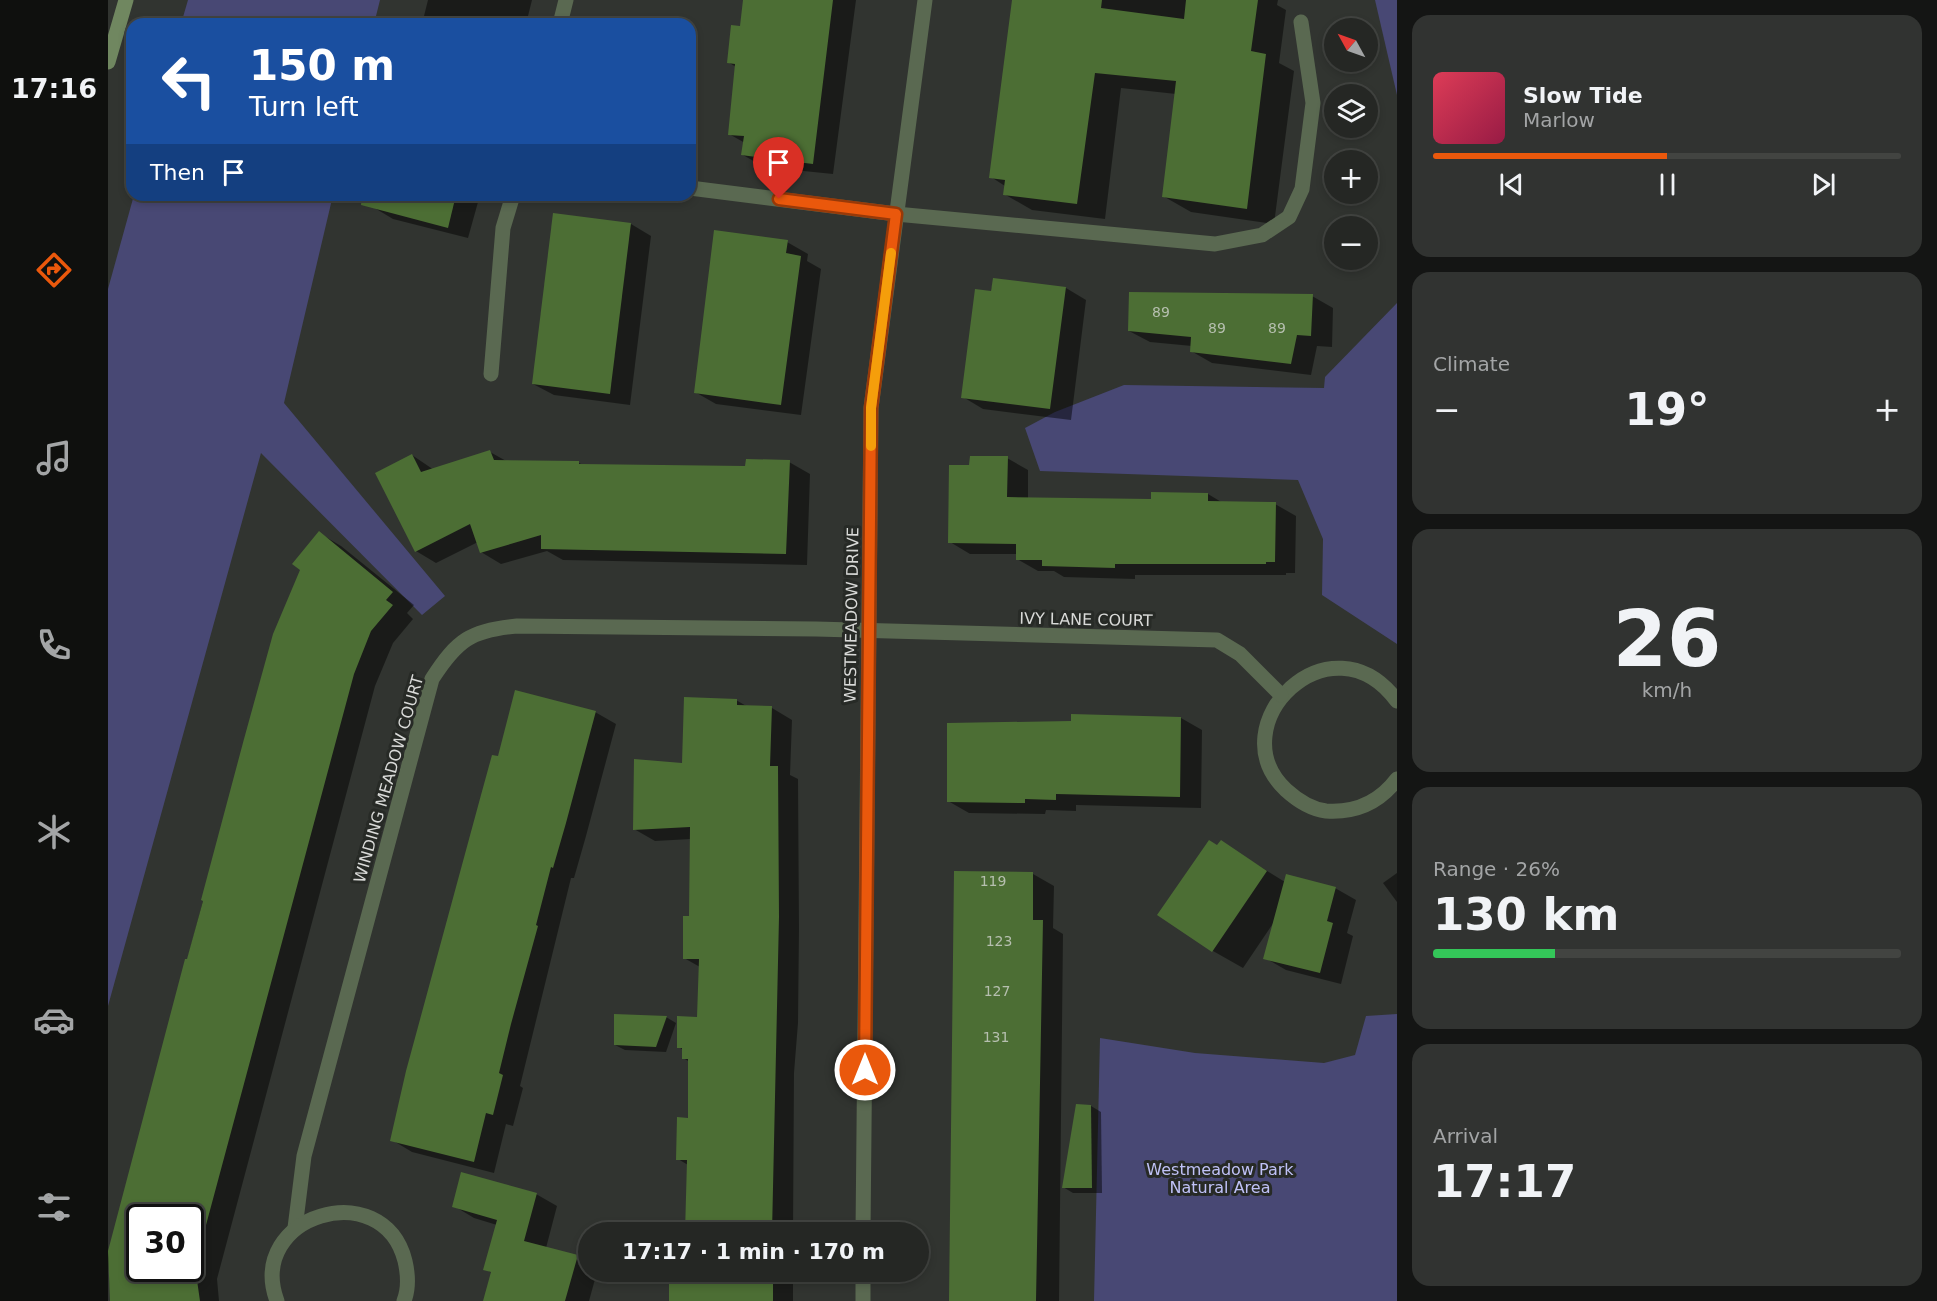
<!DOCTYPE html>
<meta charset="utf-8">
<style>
:root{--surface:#252724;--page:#313331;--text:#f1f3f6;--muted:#a3a5a6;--line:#424441;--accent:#ea580c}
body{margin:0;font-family:"DejaVu Sans",sans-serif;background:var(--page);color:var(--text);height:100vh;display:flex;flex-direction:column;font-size:22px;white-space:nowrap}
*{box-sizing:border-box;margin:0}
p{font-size:20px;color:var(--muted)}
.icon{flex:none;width:33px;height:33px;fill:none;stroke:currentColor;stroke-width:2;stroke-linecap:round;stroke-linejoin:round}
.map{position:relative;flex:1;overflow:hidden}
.details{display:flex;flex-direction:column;gap:15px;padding:15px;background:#141514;width:540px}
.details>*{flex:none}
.guide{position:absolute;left:18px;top:18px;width:570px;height:183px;border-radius:18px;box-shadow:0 3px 9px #0003,0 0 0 2px var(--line);background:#1a4fa0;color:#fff;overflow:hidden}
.needle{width:39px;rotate:310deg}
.fabs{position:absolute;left:1216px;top:18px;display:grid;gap:12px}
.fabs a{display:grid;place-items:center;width:54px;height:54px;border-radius:50%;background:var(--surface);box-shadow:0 3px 9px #0003,0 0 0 2px var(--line);font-size:30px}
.speed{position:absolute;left:18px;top:1204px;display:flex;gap:12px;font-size:30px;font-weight:700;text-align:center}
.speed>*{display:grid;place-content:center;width:78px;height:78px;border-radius:50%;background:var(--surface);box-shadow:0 3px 9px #0003,0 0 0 2px var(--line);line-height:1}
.speed .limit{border:3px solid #111;border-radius:9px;background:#fff;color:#111}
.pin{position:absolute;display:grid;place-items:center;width:51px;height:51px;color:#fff;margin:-62px -26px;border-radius:50% 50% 50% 0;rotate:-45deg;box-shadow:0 0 6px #0007}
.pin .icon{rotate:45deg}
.me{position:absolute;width:66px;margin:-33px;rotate:0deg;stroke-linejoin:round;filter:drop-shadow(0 0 4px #0008)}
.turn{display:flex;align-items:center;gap:21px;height:126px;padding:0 24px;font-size:27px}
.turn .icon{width:78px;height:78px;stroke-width:2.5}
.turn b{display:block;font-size:42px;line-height:51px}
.then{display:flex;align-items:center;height:57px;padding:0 24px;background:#0003;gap:12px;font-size:22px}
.big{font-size:45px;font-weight:700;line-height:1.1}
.details .tile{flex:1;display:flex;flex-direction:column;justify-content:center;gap:9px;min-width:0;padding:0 21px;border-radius:18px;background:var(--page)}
.details .dial{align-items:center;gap:0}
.dial b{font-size:78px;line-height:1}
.song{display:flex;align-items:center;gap:18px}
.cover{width:72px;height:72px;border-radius:9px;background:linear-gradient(135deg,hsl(350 70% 55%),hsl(340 70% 35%))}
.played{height:6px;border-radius:3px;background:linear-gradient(90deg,var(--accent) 50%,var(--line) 50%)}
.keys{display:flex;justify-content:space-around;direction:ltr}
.heat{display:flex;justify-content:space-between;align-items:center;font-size:33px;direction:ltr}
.charge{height:9px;border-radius:4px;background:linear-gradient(90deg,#34c759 26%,var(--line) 0)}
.trip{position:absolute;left:470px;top:1222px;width:351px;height:60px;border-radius:30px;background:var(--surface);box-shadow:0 3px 9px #0003,0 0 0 2px var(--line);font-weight:700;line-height:60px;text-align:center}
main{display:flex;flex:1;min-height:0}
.dock{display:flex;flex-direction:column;width:108px;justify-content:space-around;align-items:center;background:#0f100e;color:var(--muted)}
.dock .icon{width:42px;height:42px}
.dock .current{color:var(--accent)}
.dock b{font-size:27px;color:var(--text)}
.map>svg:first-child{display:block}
</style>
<main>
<nav class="dock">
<b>17:16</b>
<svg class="icon current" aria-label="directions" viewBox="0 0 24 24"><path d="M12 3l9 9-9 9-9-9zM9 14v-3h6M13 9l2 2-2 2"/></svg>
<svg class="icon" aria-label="music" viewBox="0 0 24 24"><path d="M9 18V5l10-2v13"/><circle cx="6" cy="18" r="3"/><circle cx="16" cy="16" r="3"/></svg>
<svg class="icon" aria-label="phone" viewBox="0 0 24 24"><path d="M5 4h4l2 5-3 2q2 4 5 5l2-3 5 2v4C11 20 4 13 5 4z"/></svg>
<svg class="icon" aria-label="climate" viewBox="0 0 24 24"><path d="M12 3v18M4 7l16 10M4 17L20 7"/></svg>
<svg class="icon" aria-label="car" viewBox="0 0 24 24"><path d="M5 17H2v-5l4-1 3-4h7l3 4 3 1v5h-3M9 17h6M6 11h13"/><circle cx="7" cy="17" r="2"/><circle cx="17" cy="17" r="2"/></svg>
<svg class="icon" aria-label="filters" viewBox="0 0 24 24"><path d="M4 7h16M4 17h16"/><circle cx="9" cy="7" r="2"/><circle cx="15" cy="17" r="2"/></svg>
</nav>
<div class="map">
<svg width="1289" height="1301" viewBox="0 0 1289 1301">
<rect width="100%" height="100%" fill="#313430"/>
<g fill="#484874">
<path d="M 80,0 L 272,0 L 266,24 L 73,24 Z"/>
<path d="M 1267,0 L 1289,0 L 1289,95 Z"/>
<path d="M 26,195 L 225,195 L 176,403 L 337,596 L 314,615 L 153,453 L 0,1006 L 0,289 Z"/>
<path d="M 1289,303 L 1289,644 L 1214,595 L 1215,539 L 1190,480 L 932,471 L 917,428 L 947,412 L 1016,385 L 1216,388 L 1217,377 Z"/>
<path d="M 1289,1014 L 1289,1301 L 986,1301 L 992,1038 L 1087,1053 L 1216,1063 L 1247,1055 L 1258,1016 Z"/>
</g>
<g fill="#0007" fill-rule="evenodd">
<path d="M 320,0 L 424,0 L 418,24 L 314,24 Z"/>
<path d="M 636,0 L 748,0 L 725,174 L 656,167 L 635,155 L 637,143 L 621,134 L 628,67 L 620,62 L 633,27 Z"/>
<path d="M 905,0 L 1170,0 L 1169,5 L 1178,10 L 1171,63 L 1186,71 L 1166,224 L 1083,212 L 1055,196 L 1068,94 L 1013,88 L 997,219 L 924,210 L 896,194 L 897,186 L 883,177 Z"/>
<path d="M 582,66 L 585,68 L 582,91 Z"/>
<path d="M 268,195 L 372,195 L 360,238 L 285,219 L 265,207 Z"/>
<path d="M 523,224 L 543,236 L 522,405 L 446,395 L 425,384 Z"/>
<path d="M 679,242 L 700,254 L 699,261 L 713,269 L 693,415 L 608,404 L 587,392 Z"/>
<path d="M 886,279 L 958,288 L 978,300 L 963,420 L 875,409 L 855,397 Z"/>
<path d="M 1204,296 L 1225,308 L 1224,347 L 1209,346 L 1203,375 L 1104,363 L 1083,351 L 1084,346 L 1042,342 L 1021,331 Z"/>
<path d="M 382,452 L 400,462 L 471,463 L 475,465 L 639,468 L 681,462 L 702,474 L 699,565 L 455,560 L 439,551 L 393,564 L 373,552 L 370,542 L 328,563 L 308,551 L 304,455 L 326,470 Z"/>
<path d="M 899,458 L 920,470 L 920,499 L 1044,500 L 1100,494 L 1115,503 L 1167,504 L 1188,516 L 1187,573 L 1178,573 L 1178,575 L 1027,575 L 1027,579 L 956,577 L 946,571 L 930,571 L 909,559 L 909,554 L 862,554 L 842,542 L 863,467 Z"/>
<path d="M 211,533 L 233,546 L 306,605 L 299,613 L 305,619 L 285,643 L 267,686 L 109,1279 L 111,1301 L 3,1301 L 0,1257 L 166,635 ZM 32,1218 L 82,1218 L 82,1269 L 32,1269 Z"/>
<path d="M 628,700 L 640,707 L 664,708 L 684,720 L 682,775 L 690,779 L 691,929 L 690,1023 L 686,1073 L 685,1233 L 579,1233 L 580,1165 L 570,1159 L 581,1119 L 582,1062 L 575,1058 L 575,1050 L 571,1047 L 591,1018 L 592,967 L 576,958 L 582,918 L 583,839 L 547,841 L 526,829 Z"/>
<path d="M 487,712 L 508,724 L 478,836 L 466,878 L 463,878 L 412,1086 L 415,1088 L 405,1126 L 398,1124 L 386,1173 L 304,1152 L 284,1140 L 391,758 Z"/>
<path d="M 964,715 L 1073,718 L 1094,730 L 1093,808 L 968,805 L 968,811 L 938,810 L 937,814 L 861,813 L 840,801 L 964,722 Z"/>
<path d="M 1113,842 L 1177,882 L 1227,888 L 1248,900 L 1239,933 L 1245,936 L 1233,984 L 1178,970 L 1157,958 L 1166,922 L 1135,968 L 1105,951 L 1110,846 Z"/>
<path d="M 848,872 L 925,874 L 946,886 L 945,928 L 955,934 L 951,1301 L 844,1301 Z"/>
<path d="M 1289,873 L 1289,902 L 1275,883 Z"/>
<path d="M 558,1017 L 568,1023 L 558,1052 L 517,1050 L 507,1045 Z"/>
<path d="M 983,1106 L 993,1112 L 994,1193 L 965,1193 L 955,1187 Z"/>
<path d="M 428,1194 L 449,1206 L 438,1248 L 469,1257 L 480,1263 L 480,1272 L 489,1272 L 481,1301 L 377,1301 L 384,1273 L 377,1269 L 389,1225 L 366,1218 L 346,1206 Z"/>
<rect x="573" y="1272" width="112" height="29"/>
</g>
<g fill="#4c6e34" fill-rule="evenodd">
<path d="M 635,0 L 725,0 L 705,164 L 633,155 L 636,136 L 620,135 L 627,64 L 619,63 L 623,25 L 632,26 Z"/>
<path d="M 904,0 L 994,0 L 993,8 L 1076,19 L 1078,0 L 1150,0 L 1143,51 L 1158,54 L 1139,209 L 1054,197 L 1068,81 L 987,73 L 969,204 L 895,195 L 897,180 L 881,178 Z"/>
<path d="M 254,195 L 348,195 L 340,228 L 253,205 Z"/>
<path d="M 445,213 L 523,223 L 502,394 L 424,384 Z"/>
<path d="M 606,230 L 680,240 L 678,253 L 693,256 L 673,405 L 586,393 Z"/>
<path d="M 885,278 L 958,287 L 942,409 L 853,398 L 867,289 L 883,291 Z"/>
<path d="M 1021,292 L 1205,294 L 1203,336 L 1189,335 L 1183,364 L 1082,352 L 1083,337 L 1020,331 Z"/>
<path d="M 382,450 L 386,460 L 471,461 L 471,464 L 637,466 L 638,459 L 682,460 L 678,554 L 433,549 L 433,535 L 372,553 L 362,524 L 307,552 L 267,473 L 304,454 L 313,472 Z"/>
<path d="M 862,456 L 900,456 L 899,497 L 1043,499 L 1043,492 L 1100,493 L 1100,501 L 1168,502 L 1167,562 L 1158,562 L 1158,564 L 1007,564 L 1007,568 L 934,566 L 934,560 L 908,560 L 908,544 L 840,543 L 841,465 L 861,465 Z"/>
<path d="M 211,531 L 285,592 L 278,600 L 285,605 L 263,631 L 246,674 L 87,1266 L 92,1301 L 2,1301 L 0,1251 L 77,959 L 79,959 L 95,901 L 93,900 L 136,739 L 165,634 L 192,570 L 184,564 ZM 32,1218 L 82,1218 L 82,1269 L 32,1269 Z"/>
<path d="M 407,690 L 488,711 L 458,823 L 445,868 L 443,867 L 428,925 L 430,926 L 403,1024 L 391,1073 L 395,1075 L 385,1115 L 378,1113 L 366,1162 L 282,1141 L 298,1071 L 373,795 L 384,755 L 390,756 Z"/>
<path d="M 576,697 L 629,699 L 629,705 L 664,706 L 662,766 L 670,766 L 671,917 L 664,1233 L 577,1233 L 579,1160 L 568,1160 L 569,1117 L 580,1118 L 580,1059 L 574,1059 L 574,1048 L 569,1048 L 569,1016 L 589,1017 L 591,959 L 575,959 L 575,916 L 581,916 L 582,827 L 525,830 L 526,759 L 574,763 Z"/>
<path d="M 963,714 L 1073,717 L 1072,797 L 948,794 L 948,800 L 917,799 L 917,803 L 839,802 L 839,723 L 963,721 Z"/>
<path d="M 1101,840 L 1109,845 L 1113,840 L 1159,871 L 1104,952 L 1049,915 Z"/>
<path d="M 846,871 L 925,872 L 925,920 L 935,920 L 928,1301 L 841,1301 Z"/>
<path d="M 1178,874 L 1228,887 L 1219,921 L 1225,923 L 1212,973 L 1155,959 Z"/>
<path d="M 506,1014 L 559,1016 L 548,1047 L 506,1045 Z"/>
<path d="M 968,1104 L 983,1105 L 984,1188 L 954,1188 Z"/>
<path d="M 353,1172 L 429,1193 L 416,1241 L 470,1255 L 457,1301 L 375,1301 L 383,1272 L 375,1270 L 389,1220 L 344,1207 Z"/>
<rect x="561" y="1272" width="104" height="29"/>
</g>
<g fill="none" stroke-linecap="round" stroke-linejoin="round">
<g stroke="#5a6951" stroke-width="15">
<path d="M 452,24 L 458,0"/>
<path d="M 582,188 L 788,214 L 1107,244 L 1154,235 L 1181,217 L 1194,189 L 1205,103 L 1193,22"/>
<path d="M 383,374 L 395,228 L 405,195"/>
</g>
<g stroke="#5a6951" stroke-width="15">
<path d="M 1289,701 C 1223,612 1109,725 1178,790 C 1189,800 1202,809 1218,811 C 1248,813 1271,803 1289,779"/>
<path d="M 187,1228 L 196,1156 L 324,679 C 349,640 363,630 409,626 L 708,629 L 1109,640 L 1132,654 L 1173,695"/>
<path d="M 755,1233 L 763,408 L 817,0"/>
<path d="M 169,1301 C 137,1215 275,1174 297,1261 C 300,1274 301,1288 296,1301"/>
<path d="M 755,1301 L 755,1272"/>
</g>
<path stroke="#708760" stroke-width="15" d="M 0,62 L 18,0"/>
</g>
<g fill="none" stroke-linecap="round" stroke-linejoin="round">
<g stroke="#983908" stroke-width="15">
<path id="route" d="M 671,199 L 788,214 L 763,408 L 757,1070"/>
</g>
<use href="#route" stroke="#ea580c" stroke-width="10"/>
<path stroke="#f59e0b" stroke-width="10" d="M 763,446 L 763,408 L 783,253"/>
</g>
<g text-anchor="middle" stroke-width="6" stroke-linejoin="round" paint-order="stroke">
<g font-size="14" fill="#b6bfaf">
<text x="1053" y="317">89</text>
<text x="1109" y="333">89</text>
<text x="1169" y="333">89</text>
<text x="885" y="886">119</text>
<text x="891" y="946">123</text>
<text x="889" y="996">127</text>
<text x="888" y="1042">131</text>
</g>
<g font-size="16" fill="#d9dad8" stroke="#272a26">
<text transform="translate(743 615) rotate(-89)" y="6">WESTMEADOW DRIVE</text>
<text transform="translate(978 619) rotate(1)" y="6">IVY LANE COURT</text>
<text transform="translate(280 779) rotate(-74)" y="6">WINDING MEADOW COURT</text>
</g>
<g font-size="16" fill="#bfc1f6" stroke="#272a26">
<text x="1112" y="1175">Westmeadow Park<tspan x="1112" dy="18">Natural Area</tspan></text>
</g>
</g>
</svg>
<div class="fabs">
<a><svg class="needle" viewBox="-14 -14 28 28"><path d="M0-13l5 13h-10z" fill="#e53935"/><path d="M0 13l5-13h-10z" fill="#a3a5a6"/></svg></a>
<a><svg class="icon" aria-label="layers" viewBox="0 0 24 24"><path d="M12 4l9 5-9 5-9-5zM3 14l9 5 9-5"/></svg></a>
<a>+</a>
<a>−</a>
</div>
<div class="speed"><div class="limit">30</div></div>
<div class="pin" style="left:671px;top:199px;background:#d93025"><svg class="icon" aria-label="arrive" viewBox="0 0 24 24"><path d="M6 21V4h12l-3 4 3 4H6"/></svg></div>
<svg class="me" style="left:757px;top:1070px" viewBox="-20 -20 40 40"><circle r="17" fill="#ea580c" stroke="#fff" stroke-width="3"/><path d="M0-11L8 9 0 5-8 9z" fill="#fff"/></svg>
<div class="trip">17:17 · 1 min · 170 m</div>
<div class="guide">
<div class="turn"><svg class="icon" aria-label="left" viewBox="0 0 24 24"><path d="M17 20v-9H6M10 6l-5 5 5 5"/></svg><div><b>150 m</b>Turn left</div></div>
<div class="then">Then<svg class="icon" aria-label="arrive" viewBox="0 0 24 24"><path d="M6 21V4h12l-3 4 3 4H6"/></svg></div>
</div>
</div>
<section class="details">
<div class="tile">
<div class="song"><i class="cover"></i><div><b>Slow Tide</b><p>Marlow</p></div></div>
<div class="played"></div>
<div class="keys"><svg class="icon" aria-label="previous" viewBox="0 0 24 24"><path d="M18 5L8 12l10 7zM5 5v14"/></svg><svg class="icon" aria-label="pause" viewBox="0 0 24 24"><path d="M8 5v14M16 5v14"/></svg><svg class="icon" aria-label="next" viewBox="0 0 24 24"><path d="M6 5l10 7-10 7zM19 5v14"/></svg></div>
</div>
<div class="tile"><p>Climate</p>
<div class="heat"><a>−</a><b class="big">19°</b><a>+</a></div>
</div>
<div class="tile dial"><b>26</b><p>km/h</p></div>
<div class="tile"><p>Range · 26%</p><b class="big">130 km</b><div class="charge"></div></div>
<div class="tile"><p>Arrival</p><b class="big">17:17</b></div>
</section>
</main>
